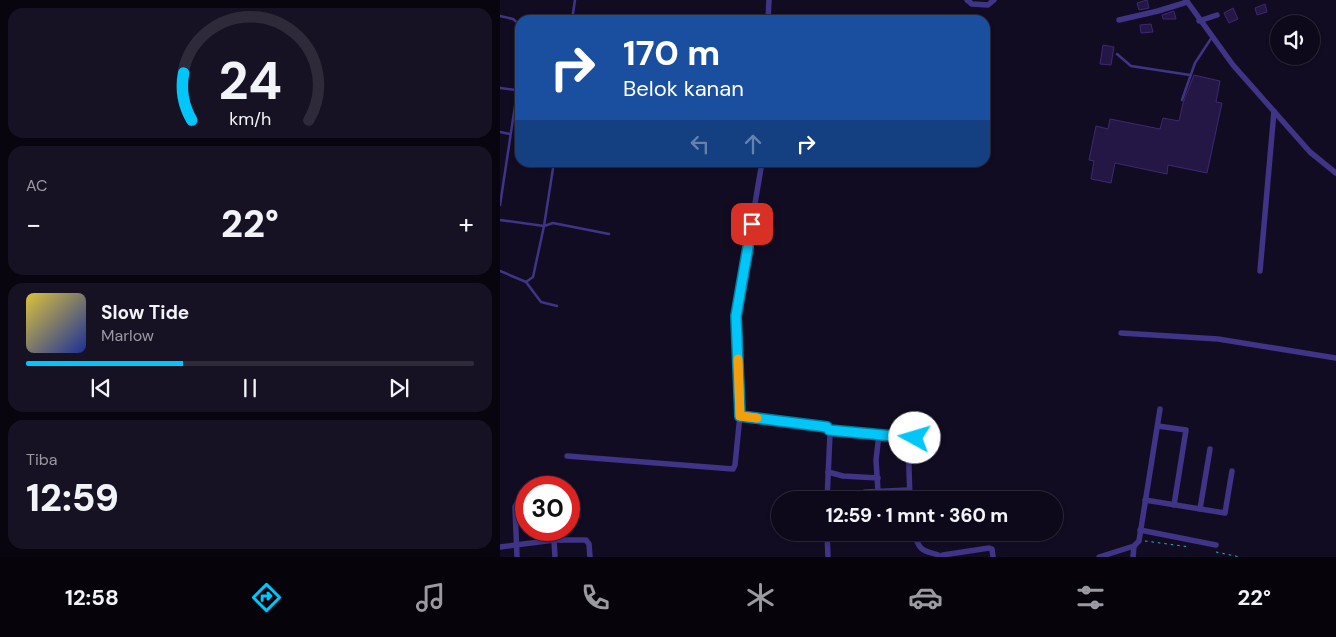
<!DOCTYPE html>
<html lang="id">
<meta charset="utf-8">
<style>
:root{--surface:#0e091a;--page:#171223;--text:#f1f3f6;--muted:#9b9aa2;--line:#2e2a39;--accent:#00c6f9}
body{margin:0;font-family:"DM Sans",sans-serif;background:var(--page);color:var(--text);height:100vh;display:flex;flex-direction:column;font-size:19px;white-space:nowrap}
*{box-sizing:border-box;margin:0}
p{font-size:16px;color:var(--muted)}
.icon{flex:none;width:28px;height:28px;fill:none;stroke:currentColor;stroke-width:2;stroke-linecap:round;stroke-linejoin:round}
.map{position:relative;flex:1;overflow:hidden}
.sheet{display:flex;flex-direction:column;gap:8px;padding:8px;background:#08050e;width:500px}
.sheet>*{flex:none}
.guide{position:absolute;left:15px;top:15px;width:475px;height:152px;border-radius:15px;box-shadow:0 1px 4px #0004,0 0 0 1px var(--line);background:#1a4fa0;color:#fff;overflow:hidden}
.tools{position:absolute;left:770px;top:15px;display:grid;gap:10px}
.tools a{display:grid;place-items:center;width:50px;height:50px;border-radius:50%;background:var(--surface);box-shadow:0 1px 4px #0004,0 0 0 1px var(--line);font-size:25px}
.speed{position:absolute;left:15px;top:476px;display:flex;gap:10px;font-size:25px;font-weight:700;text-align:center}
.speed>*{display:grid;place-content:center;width:65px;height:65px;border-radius:50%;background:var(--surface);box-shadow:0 1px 4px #0004,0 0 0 1px var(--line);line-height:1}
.speed .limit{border:8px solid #d22;background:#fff;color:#111}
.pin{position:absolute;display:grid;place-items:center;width:42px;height:42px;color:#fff;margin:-21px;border-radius:10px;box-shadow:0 2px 8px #0006}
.me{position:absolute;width:55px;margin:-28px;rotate:276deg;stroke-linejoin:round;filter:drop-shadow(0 0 4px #0008)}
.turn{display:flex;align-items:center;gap:18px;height:105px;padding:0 25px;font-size:22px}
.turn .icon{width:65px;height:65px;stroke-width:2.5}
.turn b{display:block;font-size:35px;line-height:42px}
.lanes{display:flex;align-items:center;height:48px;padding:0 25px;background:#0003;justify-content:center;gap:25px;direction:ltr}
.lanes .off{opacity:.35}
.big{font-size:38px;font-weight:800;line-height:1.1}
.sheet .card{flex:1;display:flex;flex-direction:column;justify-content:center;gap:8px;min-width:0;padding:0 18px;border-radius:15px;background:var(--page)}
.sheet .dial{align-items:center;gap:0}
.dial svg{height:130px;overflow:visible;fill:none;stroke:var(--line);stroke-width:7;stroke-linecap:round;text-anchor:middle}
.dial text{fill:var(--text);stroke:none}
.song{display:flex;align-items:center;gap:15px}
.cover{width:60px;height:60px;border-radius:8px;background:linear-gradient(135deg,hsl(50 70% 55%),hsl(230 70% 35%))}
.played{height:5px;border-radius:2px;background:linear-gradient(90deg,var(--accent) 35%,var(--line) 35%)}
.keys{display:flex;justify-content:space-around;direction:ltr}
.heat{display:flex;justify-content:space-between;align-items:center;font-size:28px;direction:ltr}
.trip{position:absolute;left:271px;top:491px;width:292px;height:50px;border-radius:25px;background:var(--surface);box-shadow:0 1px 4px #0004,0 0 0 1px var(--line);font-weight:800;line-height:50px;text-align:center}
.menu{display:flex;height:80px;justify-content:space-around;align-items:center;background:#06040a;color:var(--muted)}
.menu .icon{width:35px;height:35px}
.menu .current{color:var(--accent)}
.menu b{font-size:22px;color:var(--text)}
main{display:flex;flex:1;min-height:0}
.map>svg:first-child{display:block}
</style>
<main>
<section class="sheet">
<div class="card dial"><svg viewBox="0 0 100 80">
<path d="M14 69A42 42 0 1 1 86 69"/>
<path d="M14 69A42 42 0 0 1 9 40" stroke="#00c6f9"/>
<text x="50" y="56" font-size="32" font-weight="700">24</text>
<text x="50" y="72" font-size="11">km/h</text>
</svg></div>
<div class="card"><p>AC</p>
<div class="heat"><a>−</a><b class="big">22°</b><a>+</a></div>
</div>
<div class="card">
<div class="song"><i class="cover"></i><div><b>Slow Tide</b><p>Marlow</p></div></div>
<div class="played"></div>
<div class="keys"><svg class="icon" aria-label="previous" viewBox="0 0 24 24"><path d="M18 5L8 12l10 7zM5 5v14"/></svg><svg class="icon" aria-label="pause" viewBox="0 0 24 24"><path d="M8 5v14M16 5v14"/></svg><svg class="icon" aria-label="next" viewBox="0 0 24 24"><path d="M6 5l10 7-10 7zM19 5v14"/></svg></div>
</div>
<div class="card"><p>Tiba</p><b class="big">12:59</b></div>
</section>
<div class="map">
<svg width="836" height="557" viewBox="0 0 836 557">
<rect width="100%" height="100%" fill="#120c23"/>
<g fill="#251745" stroke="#3e2772">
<path d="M 647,0 L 649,8 L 639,10 L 637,3 Z"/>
<path d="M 765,4 L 767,12 L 757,15 L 755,8 Z"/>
<path d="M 733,8 L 738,19 L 729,23 L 724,13 Z"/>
<path d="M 674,11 L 676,19 L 663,19 L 662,15 Z"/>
<path d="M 651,24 L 653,32 L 641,33 L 640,25 Z"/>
<path d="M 603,45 L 614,47 L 611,65 L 600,64 Z"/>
<path d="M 694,75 L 720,81 L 716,102 L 722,103 L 707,173 L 668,165 L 667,174 L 615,163 L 611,183 L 591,179 L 594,161 L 589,160 L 596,126 L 608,129 L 610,119 L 660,129 L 663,118 L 679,121 L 683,103 Z"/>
</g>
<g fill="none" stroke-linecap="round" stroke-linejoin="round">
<g stroke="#26b4bb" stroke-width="1" stroke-dasharray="2.5 4" stroke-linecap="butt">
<path d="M 645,541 L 690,547"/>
<path d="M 716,552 L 740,557"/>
</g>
<g stroke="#3f3485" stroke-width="2.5">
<path d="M 0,16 L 13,19 L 20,25"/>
<path d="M 72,20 L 75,0"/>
<path d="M 617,54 L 631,66 L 690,75"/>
<path d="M 0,88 L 16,90"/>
<path d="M 682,100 L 695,63 L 712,37"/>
<path d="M 0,132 L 10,134"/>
<path d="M 0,205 L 20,73"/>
<path d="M 0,220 L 44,226 L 53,223 L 109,234"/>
<path d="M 0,271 L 26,282 L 33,277 L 44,226 L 54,162"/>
<path d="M 26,282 L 41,302 L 57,306"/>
</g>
<g stroke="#3f3485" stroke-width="5.5">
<path d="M 467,0 L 472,4 L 488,5 L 494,0"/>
<path d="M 686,0 L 733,65 L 810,152 L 836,173"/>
<path d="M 268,20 L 269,0"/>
<path d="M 619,20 L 658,11 L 687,2"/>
<path d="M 699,21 L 717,15"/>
<path d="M 262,162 L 236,316 L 240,415 L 327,427 L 330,434 L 327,500"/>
<path d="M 760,271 L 774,111"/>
<path d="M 621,333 L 718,339 L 836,358"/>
<path d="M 658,426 L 686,430 L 674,505"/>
<path d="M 329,430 L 415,438"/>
<path d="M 408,437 L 410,500"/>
<path d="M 67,456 L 233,469 L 235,465 L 240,415"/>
<path d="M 328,472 L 343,476 L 378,478"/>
<path d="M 378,491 L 376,460 L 379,434"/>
<path d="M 365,492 L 408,490"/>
<path d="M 645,500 L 725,513 L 732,471"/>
<path d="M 700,509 L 710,449"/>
<path d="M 60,530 L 61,540"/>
<path d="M 640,530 L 716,545"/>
<path d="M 327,532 L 328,557"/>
<path d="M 414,532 C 420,557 428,549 443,557"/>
<path d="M 54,540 L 55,557"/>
<path d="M 0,547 L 54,540 L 86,540 L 89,544 L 90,557"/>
<path d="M 443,555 L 489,548 L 492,549 L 493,557"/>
<path d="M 17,557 L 15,507 L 18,501 L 26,501"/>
<path d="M 599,557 L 634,546 L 639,541 L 660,409"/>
<path d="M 633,557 L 634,546"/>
</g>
</g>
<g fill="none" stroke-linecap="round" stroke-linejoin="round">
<g stroke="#0081a2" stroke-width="12">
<path id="route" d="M 252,224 L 236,316 L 240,416 L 327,427 L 329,430 L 415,438"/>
</g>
<use href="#route" stroke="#00c6f9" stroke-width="9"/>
<path stroke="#f59e0b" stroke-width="9" d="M 238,359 L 240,416 L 257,418"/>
</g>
</svg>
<div class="tools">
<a><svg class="icon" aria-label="sound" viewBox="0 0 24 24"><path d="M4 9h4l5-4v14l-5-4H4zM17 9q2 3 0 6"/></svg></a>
</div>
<div class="speed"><div class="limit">30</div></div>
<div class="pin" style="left:252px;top:224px;background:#d93025"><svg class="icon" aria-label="arrive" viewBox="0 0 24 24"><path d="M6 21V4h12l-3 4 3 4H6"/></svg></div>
<svg class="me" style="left:415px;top:438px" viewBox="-20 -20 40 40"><circle r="19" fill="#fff"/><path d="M0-13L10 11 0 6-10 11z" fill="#00c6f9"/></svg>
<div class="trip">12:59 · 1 mnt · 360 m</div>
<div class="guide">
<div class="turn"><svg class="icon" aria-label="right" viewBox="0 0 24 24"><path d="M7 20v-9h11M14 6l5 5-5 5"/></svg><div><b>170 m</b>Belok kanan</div></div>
<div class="lanes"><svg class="icon off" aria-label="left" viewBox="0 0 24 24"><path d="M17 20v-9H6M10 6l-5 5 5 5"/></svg><svg class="icon off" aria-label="ahead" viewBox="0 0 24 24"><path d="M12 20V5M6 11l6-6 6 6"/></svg><svg class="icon" aria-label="right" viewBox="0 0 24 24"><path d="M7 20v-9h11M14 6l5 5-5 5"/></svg></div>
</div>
</div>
</main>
<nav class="menu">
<b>12:58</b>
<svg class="icon current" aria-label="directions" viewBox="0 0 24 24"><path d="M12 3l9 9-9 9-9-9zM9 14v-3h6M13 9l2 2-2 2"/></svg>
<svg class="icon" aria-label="music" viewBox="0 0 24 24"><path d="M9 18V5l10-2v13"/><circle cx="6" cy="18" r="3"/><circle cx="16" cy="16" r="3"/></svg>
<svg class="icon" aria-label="phone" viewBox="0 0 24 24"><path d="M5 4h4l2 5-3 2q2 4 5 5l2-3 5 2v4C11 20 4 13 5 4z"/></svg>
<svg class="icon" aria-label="climate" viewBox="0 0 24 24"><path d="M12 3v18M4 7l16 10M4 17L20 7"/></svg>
<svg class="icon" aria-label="car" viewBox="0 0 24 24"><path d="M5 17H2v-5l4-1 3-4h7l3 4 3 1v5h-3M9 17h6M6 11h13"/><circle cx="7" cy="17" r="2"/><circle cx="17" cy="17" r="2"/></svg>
<svg class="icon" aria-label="filters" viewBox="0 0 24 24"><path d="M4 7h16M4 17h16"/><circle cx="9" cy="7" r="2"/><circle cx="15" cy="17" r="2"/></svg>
<b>22°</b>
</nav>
